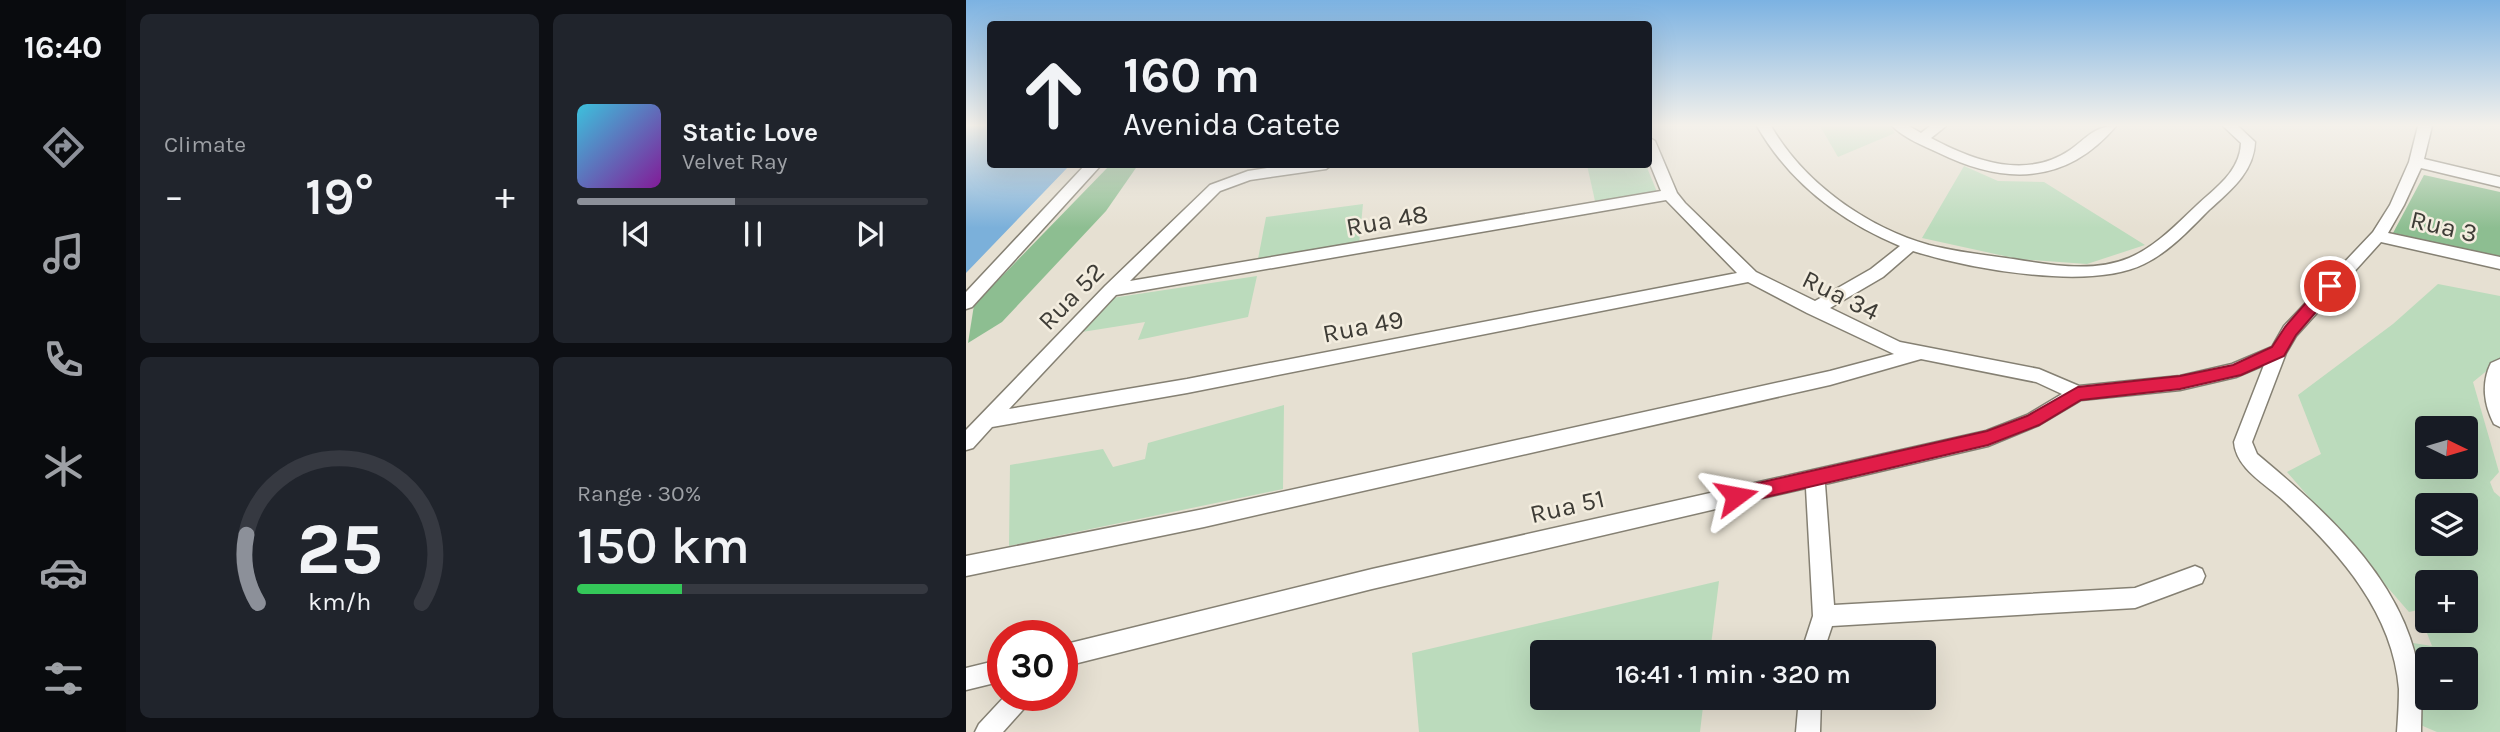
<!DOCTYPE html>
<meta charset="utf-8">
<style>
:root{--surface:#171b24;--page:#20242c;--text:#f1f3f6;--muted:#9ea1a6;--line:#363941;--accent:#8c9099}
body{margin:0;font-family:Karla,sans-serif;background:var(--page);color:var(--text);height:100vh;display:flex;flex-direction:column;font-size:26px;white-space:nowrap}
*{box-sizing:border-box;margin:0}
p{font-size:23px;color:var(--muted)}
.icon{flex:none;width:38px;height:38px;fill:none;stroke:currentColor;stroke-width:2;stroke-linecap:round;stroke-linejoin:round}
.map{position:relative;flex:1;overflow:hidden}
.panel{display:flex;flex-direction:column;gap:14px;padding:14px;background:#0d0f14;width:840px}
.panel>*{flex:none}
.top-card{position:absolute;left:21px;top:21px;width:665px;height:147px;border-radius:7px;box-shadow:0 7px 28px #0002;background:#171b24;color:var(--text);overflow:hidden}
.needle{width:46px;rotate:95deg}
.buttons{position:absolute;left:1449px;top:416px;display:grid;gap:14px}
.buttons a{display:grid;place-items:center;width:63px;height:63px;border-radius:7px;background:var(--surface);box-shadow:0 7px 28px #0002;font-size:35px}
.speed{position:absolute;left:21px;top:620px;display:flex;gap:14px;font-size:35px;font-weight:700;text-align:center}
.speed>*{display:grid;place-content:center;width:91px;height:91px;border-radius:50%;background:var(--surface);box-shadow:0 7px 28px #0002;line-height:1}
.speed .limit{border:10px solid #d22;background:#fff;color:#111}
.pin{position:absolute;display:grid;place-items:center;width:60px;height:60px;color:#fff;margin:-30px;border:4px solid #fff;border-radius:50%;box-shadow:0 2px 7px #0007}
.me{position:absolute;width:77px;margin:-38px;rotate:77deg;stroke-linejoin:round;filter:drop-shadow(0 0 5px #0008)}
.turn{display:flex;align-items:center;gap:24px;height:147px;padding:0 21px;font-size:32px}
.turn .icon{width:91px;height:91px;stroke-width:2.5}
.turn b{display:block;font-size:49px;line-height:60px}
.big{font-size:52px;font-weight:600;line-height:1.1}
.panel .tile{flex:1;display:flex;flex-direction:column;justify-content:center;gap:10px;min-width:0;padding:0 24px;border-radius:10px;background:var(--page)}
.panel .dial{align-items:center;gap:0}
.dial svg{height:182px;overflow:visible;fill:none;stroke:var(--line);stroke-width:7;stroke-linecap:round;text-anchor:middle}
.dial text{fill:var(--text);stroke:none}
.song{display:flex;align-items:center;gap:21px}
.cover{width:84px;height:84px;border-radius:10px;background:linear-gradient(135deg,hsl(190 70% 55%),hsl(290 70% 35%))}
.played{height:7px;border-radius:4px;background:linear-gradient(90deg,var(--accent) 45%,var(--line) 45%)}
.keys{display:flex;justify-content:space-around;direction:ltr}
.heat{display:flex;justify-content:space-between;align-items:center;font-size:38px;direction:ltr}
.charge{height:10px;border-radius:5px;background:linear-gradient(90deg,#34c759 30%,var(--line) 0)}
.panel .tiles{flex:1;display:grid;gap:14px;grid-template-columns:repeat(2,1fr)}
.trip{position:absolute;left:564px;top:640px;width:406px;height:70px;border-radius:7px;background:var(--surface);box-shadow:0 7px 28px #0002;font-weight:600;line-height:70px;text-align:center}
main{display:flex;flex:1;min-height:0}
.menu{display:flex;flex-direction:column;width:126px;justify-content:space-around;align-items:center;background:#090b0e;color:var(--muted)}
.menu .icon{width:49px;height:49px}
.menu .selected{color:var(--accent)}
.menu b{font-size:32px;color:var(--text)}
.map>svg:first-child{display:block}
</style>
<main>
<nav class="menu">
<b>16:40</b>
<svg class="icon selected" aria-label="directions" viewBox="0 0 24 24"><path d="M12 3l9 9-9 9-9-9zM9 14v-3h6M13 9l2 2-2 2"/></svg>
<svg class="icon" aria-label="music" viewBox="0 0 24 24"><path d="M9 18V5l10-2v13"/><circle cx="6" cy="18" r="3"/><circle cx="16" cy="16" r="3"/></svg>
<svg class="icon" aria-label="phone" viewBox="0 0 24 24"><path d="M5 4h4l2 5-3 2q2 4 5 5l2-3 5 2v4C11 20 4 13 5 4z"/></svg>
<svg class="icon" aria-label="climate" viewBox="0 0 24 24"><path d="M12 3v18M4 7l16 10M4 17L20 7"/></svg>
<svg class="icon" aria-label="car" viewBox="0 0 24 24"><path d="M5 17H2v-5l4-1 3-4h7l3 4 3 1v5h-3M9 17h6M6 11h13"/><circle cx="7" cy="17" r="2"/><circle cx="17" cy="17" r="2"/></svg>
<svg class="icon" aria-label="filters" viewBox="0 0 24 24"><path d="M4 7h16M4 17h16"/><circle cx="9" cy="7" r="2"/><circle cx="15" cy="17" r="2"/></svg>
</nav>
<section class="panel">
<div class="tiles">
<div class="tile"><p>Climate</p>
<div class="heat"><a>−</a><b class="big">19°</b><a>+</a></div>
</div>
<div class="tile">
<div class="song"><i class="cover"></i><div><b>Static Love</b><p>Velvet Ray</p></div></div>
<div class="played"></div>
<div class="keys"><svg class="icon" aria-label="previous" viewBox="0 0 24 24"><path d="M18 5L8 12l10 7zM5 5v14"/></svg><svg class="icon" aria-label="pause" viewBox="0 0 24 24"><path d="M8 5v14M16 5v14"/></svg><svg class="icon" aria-label="next" viewBox="0 0 24 24"><path d="M6 5l10 7-10 7zM19 5v14"/></svg></div>
</div>
<div class="tile dial"><svg viewBox="0 0 100 80">
<path d="M14 69A42 42 0 1 1 86 69"/>
<path d="M14 69A42 42 0 0 1 9 39" stroke="#8c9099"/>
<text x="50" y="56" font-size="32" font-weight="700">25</text>
<text x="50" y="72" font-size="11">km/h</text>
</svg></div>
<div class="tile"><p>Range · 30%</p><b class="big">150 km</b><div class="charge"></div></div>
</div>
</section>
<div class="map">
<svg width="1534" height="732" viewBox="0 0 1534 732">
<rect width="100%" height="100%" fill="#e6e0d2"/>
<g fill="#bbdbbc" fill-rule="evenodd">
<path d="M 854,126 L 924,126 L 929,133 L 872,157 Z"/>
<path d="M 621,165 L 680,165 L 691,192 L 629,201 Z"/>
<path d="M 998,166 L 1032,181 L 1078,182 L 1179,245 L 1121,264 L 1052,259 L 956,238 Z"/>
<path d="M 397,204 L 393,244 L 292,259 L 300,217 Z"/>
<path d="M 291,276 L 282,317 L 172,340 L 179,322 L 116,332 L 146,298 Z"/>
<path d="M 1472,284 L 1534,296 L 1534,360 L 1507,382 L 1533,472 L 1524,482 L 1528,492 L 1534,497 L 1534,732 L 1471,732 L 1452,724 L 1447,643 L 1466,646 L 1452,610 L 1443,612 L 1321,472 L 1355,454 L 1332,395 L 1427,324 ZM 1461,429 L 1500,429 L 1500,467 L 1461,467 ZM 1461,506 L 1500,506 L 1500,544 L 1461,544 ZM 1461,583 L 1500,583 L 1500,621 L 1461,621 ZM 1461,660 L 1500,660 L 1500,698 L 1461,698 Z"/>
<path d="M 318,405 L 317,489 L 43,546 L 44,465 L 137,449 L 147,467 L 179,459 L 182,443 Z"/>
<path d="M 753,581 L 744,653 L 576,653 L 576,698 L 738,698 L 734,732 L 453,732 L 446,653 Z"/>
</g>
<g fill="#8dbe91">
<path d="M 144,165 L 172,165 L 140,211 L 36,322 L 2,343 L 8,305 Z"/>
<path d="M 1458,175 L 1534,192 L 1534,257 L 1427,233 Z"/>
</g>
<path fill="#7bb0da" d="M 0,126 L 24,126 L 24,164 L 104,165 L 0,273 Z"/>
<g fill="none" stroke-linecap="round" stroke-linejoin="round">
<g stroke="#858073" stroke-width="3">
<g id="street">
<path d="M 791,126 L 805,126 C 838,183 900,227 963,245 C 991,252 1019,255 1047,259 C 1084,265 1127,273 1163,258 C 1189,247 1210,225 1230,206 C 1249,188 1274,172 1275,143 L 1257,126 L 1272,126 L 1289,142 C 1288,172 1264,191 1243,210 C 1223,230 1203,252 1178,264 C 1124,291 1004,269 947,251 L 917,277 L 864,308 L 934,342 L 1073,369 L 1113,386 L 1214,376 L 1266,364 L 1306,347 L 1318,326 L 1407,232 L 1424,205 L 1443,162 L 1452,126 L 1466,126 L 1458,159 L 1534,177 L 1534,187 L 1455,168 L 1438,205 L 1422,233 L 1534,257 L 1534,269 L 1415,242 L 1330,336 L 1320,353 L 1286,442 L 1291,454 C 1364,515 1447,588 1455,689 C 1456,703 1455,718 1455,732 L 1431,732 C 1432,718 1433,703 1433,689 C 1427,612 1372,551 1318,501 C 1300,484 1270,469 1268,442 L 1298,365 L 1270,377 L 1214,390 L 1115,400 L 1073,425 L 1022,446 L 859,484 L 868,605 L 1169,588 L 1229,566 L 1236,569 L 1239,576 L 1236,583 L 1169,608 L 866,626 L 857,653 L 835,653 L 847,616 L 840,488 L 406,589 L 96,667 L 96,645 L 406,569 L 1020,431 L 1061,415 L 1096,394 L 1070,382 L 955,359 L 864,385 L 238,527 L 0,576 L 0,556 L 238,509 L 864,371 L 928,354 L 841,313 L 782,282 L 221,393 L 26,427 L 7,448 L 0,450 L 0,430 L 139,286 L 244,185 L 282,171 L 327,164 L 367,164 L 360,169 L 284,180 L 254,191 L 164,281 L 695,191 L 682,159 L 682,137 L 689,141 L 711,193 L 719,203 L 790,272 L 849,301 L 905,269 L 934,246 C 874,221 823,182 791,126 ZM 700,200 L 771,273 L 221,379 L 43,409 L 150,295 Z"/>
<path d="M 926,126 L 943,126 L 955,133 L 964,126 L 980,126 L 965,138 C 1008,161 1060,180 1104,150 C 1121,138 1128,126 1150,126 C 1100,185 1038,185 973,153 C 958,146 938,138 926,126 Z"/>
<path d="M 120,164 L 136,164 L 6,307 L 0,309 L 0,292 Z"/>
<path d="M 1534,359 L 1534,427 L 1528,424 C 1518,405 1515,383 1525,363 Z"/>
<path d="M 37,659 L 37,681 L 0,690 L 0,668 Z"/>
<path d="M 40,695 L 66,695 L 63,703 L 37,732 L 9,732 L 13,724 Z"/>
<path d="M 833,698 L 855,698 L 854,732 L 830,732 Z"/>
</g>
</g>
<use href="#street" fill="#fff" fill-rule="evenodd"/>
</g>
<linearGradient id="sky" x2="0" y2="1"><stop stop-color="#7cb2e2"/><stop offset="0.55" stop-color="#f4f1eb"/><stop offset="1" stop-color="#f4f1eb" stop-opacity="0"/></linearGradient>
<rect width="1534" height="228" fill="url(#sky)"/>
<path fill="#e11d48" stroke="#92132f" stroke-width="2" d="M 1364,280 L 1371,286 L 1369,290 L 1330,335 L 1318,356 L 1275,375 L 1214,389 L 1115,400 L 1073,425 L 1022,445 L 770,504 L 764,501 L 761,496 L 764,490 L 770,488 L 1021,431 L 1061,416 L 1112,387 L 1214,376 L 1267,365 L 1306,347 L 1319,327 L 1358,282 Z"/>
<g text-anchor="middle" stroke-width="5" stroke-linejoin="round" paint-order="stroke">
<g font-size="26" fill="#3e3c36" stroke="#f3eddf">
<text transform="translate(421 220) rotate(-10)" y="9">Rua 48</text>
<text transform="translate(1478 226) rotate(13)" y="9">Rua 3</text>
<text transform="translate(875 295) rotate(26)" y="9">Rua 34</text>
<text transform="translate(105 296) rotate(-46)" y="9">Rua 52</text>
<text transform="translate(397 326) rotate(-11)" y="9">Rua 49</text>
<text transform="translate(601 506) rotate(-13)" y="9">Rua 51</text>
</g>
</g>
</svg>
<div class="buttons">
<a><svg class="needle" viewBox="-14 -14 28 28"><path d="M0-13l5 13h-10z" fill="#e53935"/><path d="M0 13l5-13h-10z" fill="#9ea1a6"/></svg></a>
<a><svg class="icon" aria-label="layers" viewBox="0 0 24 24"><path d="M12 4l9 5-9 5-9-5zM3 14l9 5 9-5"/></svg></a>
<a>+</a>
<a>−</a>
</div>
<div class="speed"><div class="limit">30</div></div>
<div class="pin" style="left:1364px;top:286px;background:#d93025"><svg class="icon" aria-label="arrive" viewBox="0 0 24 24"><path d="M6 21V4h12l-3 4 3 4H6"/></svg></div>
<svg class="me" style="left:770px;top:496px" viewBox="-20 -20 40 40"><path d="M0-17L14 15 0 8-14 15z" fill="#e11d48" stroke="#fff" stroke-width="4"/></svg>
<div class="trip">16:41 · 1 min · 320 m</div>
<div class="top-card">
<div class="turn"><svg class="icon" aria-label="ahead" viewBox="0 0 24 24"><path d="M12 20V5M6 11l6-6 6 6"/></svg><div><b>160 m</b>Avenida Catete</div></div>
</div>
</div>
</main>
